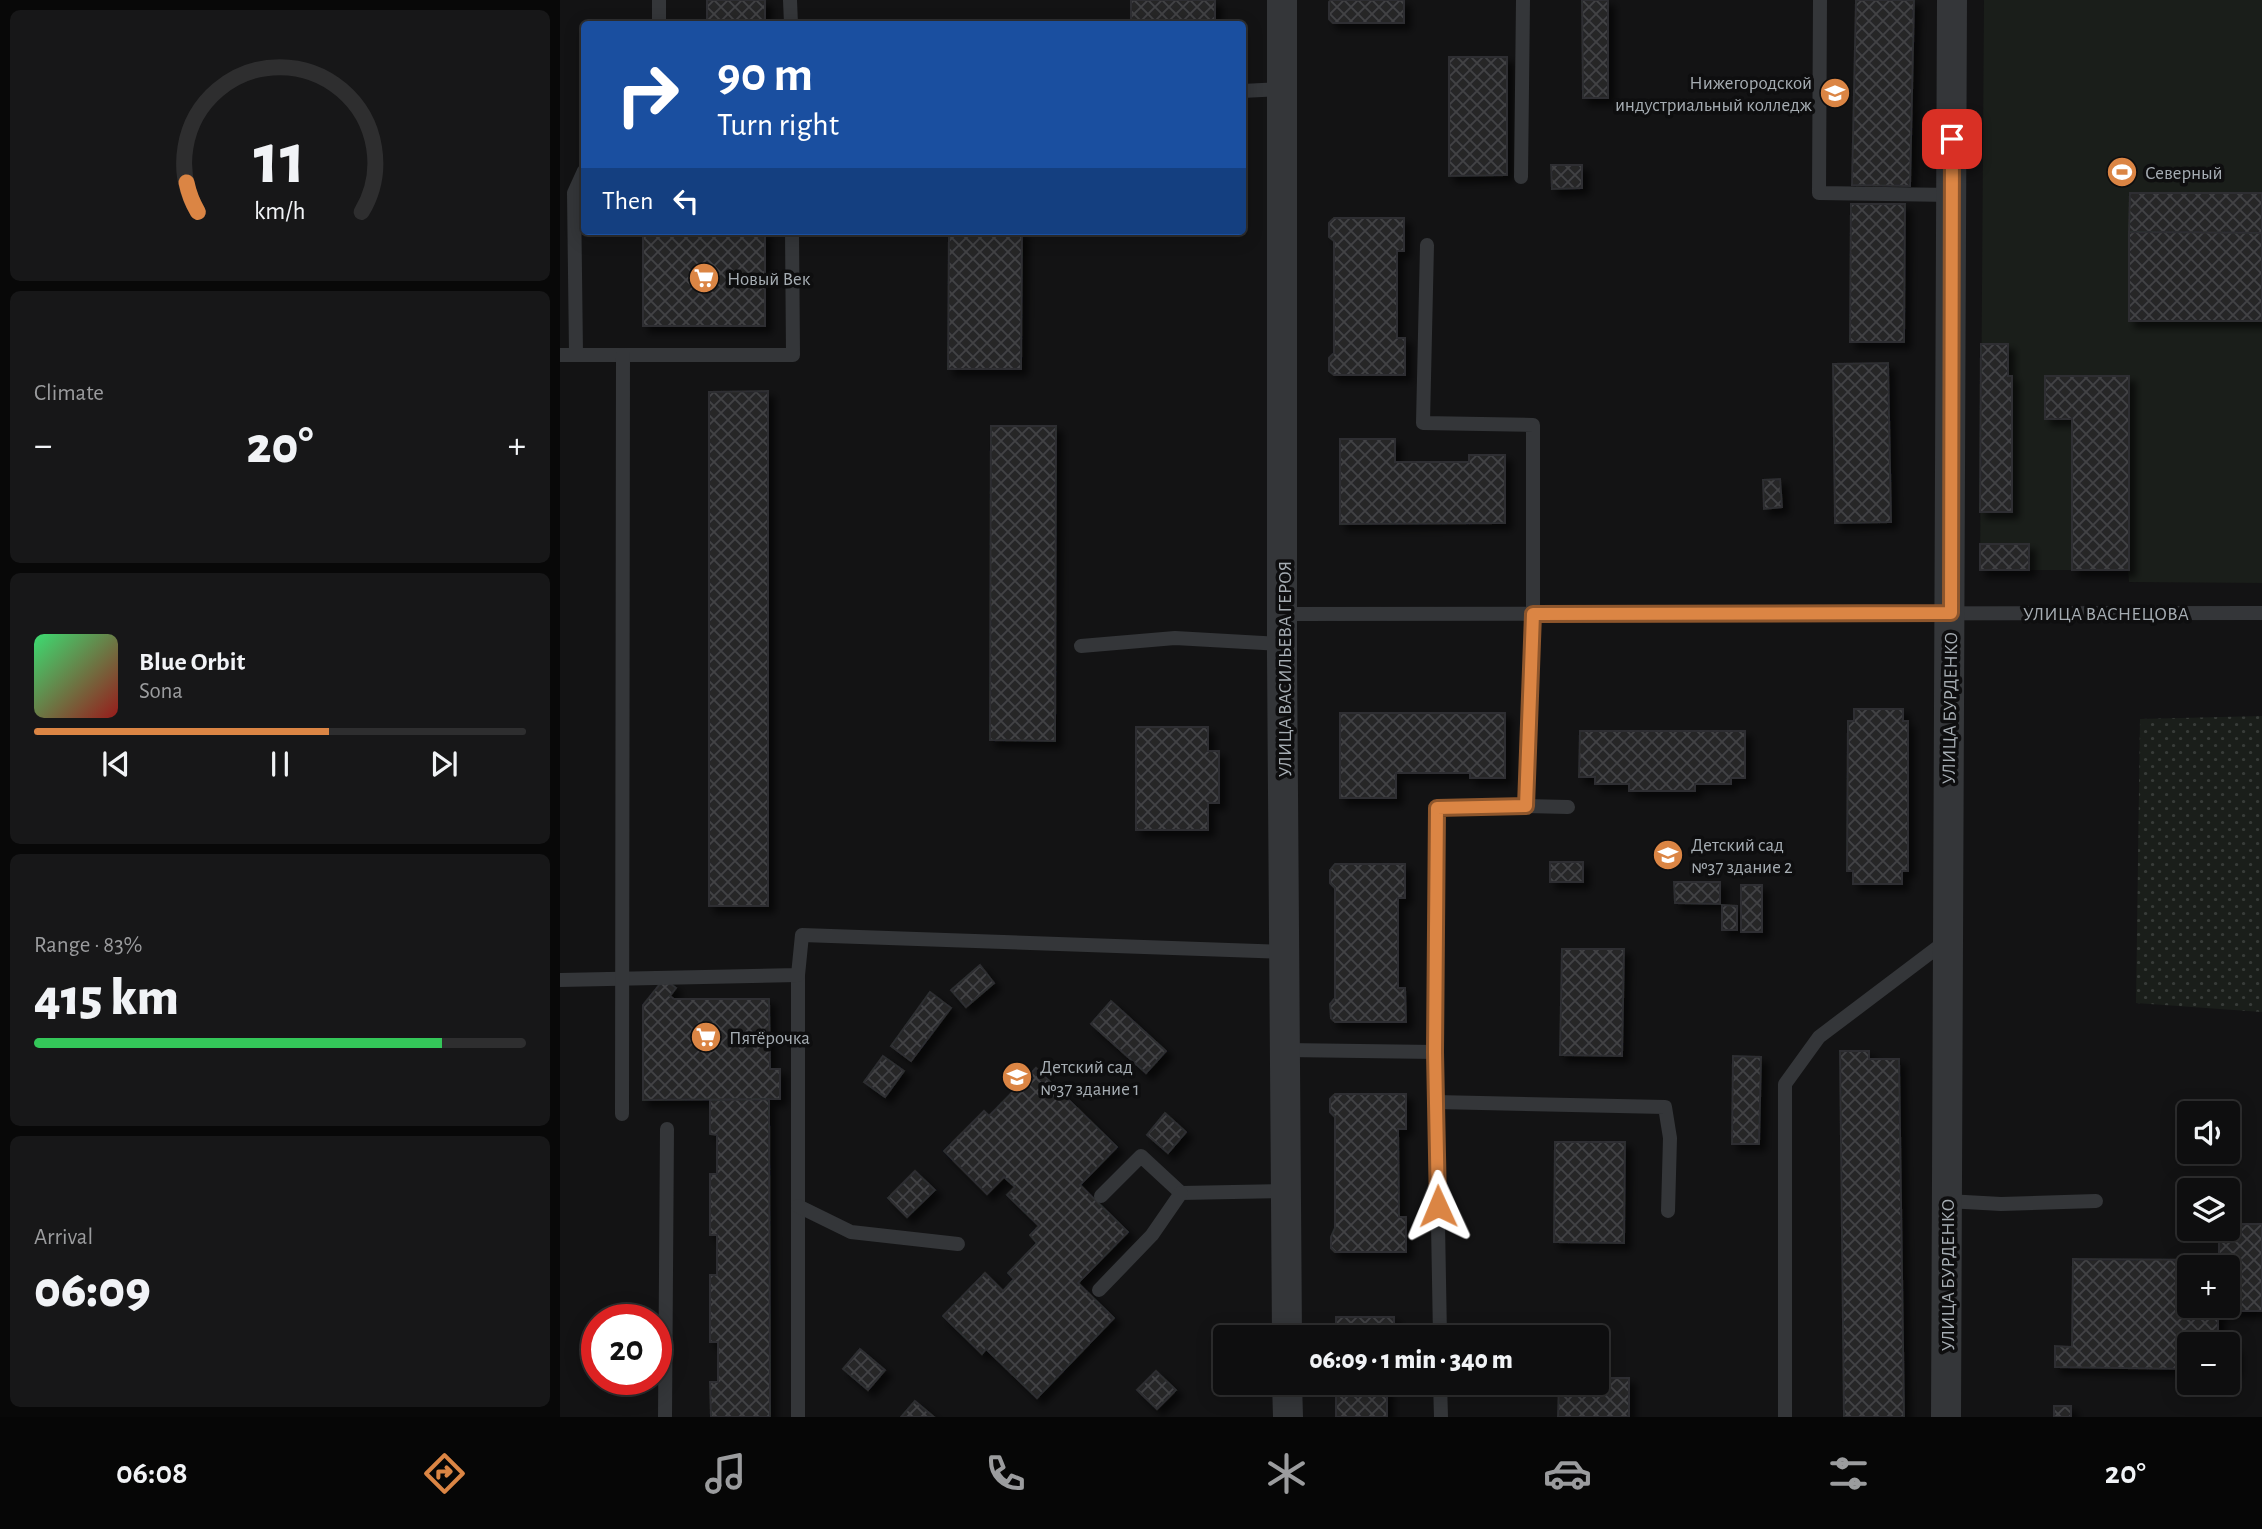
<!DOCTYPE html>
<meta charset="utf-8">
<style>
:root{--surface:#0e0e0f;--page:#171718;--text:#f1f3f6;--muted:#9b9c9e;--line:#2e2e2f;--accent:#db8544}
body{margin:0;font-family:"Alegreya Sans",sans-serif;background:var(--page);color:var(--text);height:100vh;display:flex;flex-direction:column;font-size:26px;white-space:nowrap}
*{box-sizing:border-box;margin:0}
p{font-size:23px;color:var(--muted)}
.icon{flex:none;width:38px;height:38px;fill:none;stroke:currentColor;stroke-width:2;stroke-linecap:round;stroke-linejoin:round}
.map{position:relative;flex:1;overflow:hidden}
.drawer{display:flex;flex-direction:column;gap:10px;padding:10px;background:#080808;width:560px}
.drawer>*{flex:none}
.banner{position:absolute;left:21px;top:21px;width:665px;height:214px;border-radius:7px;box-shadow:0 4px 18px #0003,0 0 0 2px var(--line);background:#1a4fa0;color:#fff;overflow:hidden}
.fabs{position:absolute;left:1617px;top:1101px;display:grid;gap:14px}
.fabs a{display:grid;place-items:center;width:63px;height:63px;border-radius:7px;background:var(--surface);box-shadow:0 4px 18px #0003,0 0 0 2px var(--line);font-size:35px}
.speed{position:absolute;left:21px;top:1304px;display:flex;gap:14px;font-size:35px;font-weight:700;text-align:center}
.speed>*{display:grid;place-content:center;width:91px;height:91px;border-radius:50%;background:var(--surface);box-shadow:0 4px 18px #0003,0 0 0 2px var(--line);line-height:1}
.speed .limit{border:10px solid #d22;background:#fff;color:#111}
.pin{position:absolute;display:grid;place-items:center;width:60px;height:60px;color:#fff;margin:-30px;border-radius:14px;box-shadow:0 4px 10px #0006}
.me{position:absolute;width:77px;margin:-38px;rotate:359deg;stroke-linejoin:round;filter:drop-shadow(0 0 5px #0008)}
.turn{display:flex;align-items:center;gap:24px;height:147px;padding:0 21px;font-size:32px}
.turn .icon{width:91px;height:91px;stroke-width:2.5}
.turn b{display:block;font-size:49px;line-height:60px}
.then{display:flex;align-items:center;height:66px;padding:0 21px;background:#0003;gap:14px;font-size:26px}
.big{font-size:52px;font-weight:800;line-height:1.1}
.drawer .widget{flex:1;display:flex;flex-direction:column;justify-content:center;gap:10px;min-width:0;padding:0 24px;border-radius:10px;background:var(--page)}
.drawer .dial{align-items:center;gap:0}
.dial svg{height:182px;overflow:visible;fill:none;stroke:var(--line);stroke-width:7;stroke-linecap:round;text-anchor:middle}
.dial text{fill:var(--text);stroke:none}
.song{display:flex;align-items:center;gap:21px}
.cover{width:84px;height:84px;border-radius:10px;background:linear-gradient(135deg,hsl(140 70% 55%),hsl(0 70% 35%))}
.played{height:7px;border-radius:4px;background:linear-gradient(90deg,var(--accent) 60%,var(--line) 60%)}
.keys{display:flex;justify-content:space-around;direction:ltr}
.heat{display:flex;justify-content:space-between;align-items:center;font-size:38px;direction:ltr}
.charge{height:10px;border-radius:5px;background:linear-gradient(90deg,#34c759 83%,var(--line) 0)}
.trip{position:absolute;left:653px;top:1325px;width:396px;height:70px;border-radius:7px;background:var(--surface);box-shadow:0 4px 18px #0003,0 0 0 2px var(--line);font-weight:800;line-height:70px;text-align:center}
.tabs{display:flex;height:112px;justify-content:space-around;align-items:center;background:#060606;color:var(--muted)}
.tabs .icon{width:49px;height:49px}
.tabs .active{color:var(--accent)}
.tabs b{font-size:32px;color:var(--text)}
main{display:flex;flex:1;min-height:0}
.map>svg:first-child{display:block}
</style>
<main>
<section class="drawer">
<div class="widget dial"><svg viewBox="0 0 100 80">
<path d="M14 69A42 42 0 1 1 86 69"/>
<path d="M14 69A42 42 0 0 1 9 56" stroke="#db8544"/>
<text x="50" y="56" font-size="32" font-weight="700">11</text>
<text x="50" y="72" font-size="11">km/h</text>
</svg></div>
<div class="widget"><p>Climate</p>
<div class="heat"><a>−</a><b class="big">20°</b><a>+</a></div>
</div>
<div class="widget">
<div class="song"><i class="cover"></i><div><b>Blue Orbit</b><p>Sona</p></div></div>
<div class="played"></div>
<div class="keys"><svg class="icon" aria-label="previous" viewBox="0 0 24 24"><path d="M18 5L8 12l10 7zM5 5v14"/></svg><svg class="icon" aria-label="pause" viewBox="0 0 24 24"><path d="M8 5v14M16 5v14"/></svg><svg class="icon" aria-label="next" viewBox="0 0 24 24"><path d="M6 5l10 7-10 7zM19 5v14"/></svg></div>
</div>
<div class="widget"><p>Range · 83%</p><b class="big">415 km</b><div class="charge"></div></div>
<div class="widget"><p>Arrival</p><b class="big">06:09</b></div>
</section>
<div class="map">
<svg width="1702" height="1417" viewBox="0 0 1702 1417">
<defs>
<pattern id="grass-dots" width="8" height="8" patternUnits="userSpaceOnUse" patternTransform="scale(1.75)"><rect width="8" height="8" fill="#1a1e1a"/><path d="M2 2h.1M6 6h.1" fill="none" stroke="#383c39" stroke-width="1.8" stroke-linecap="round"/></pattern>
<pattern id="building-cross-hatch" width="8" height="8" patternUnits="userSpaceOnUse" patternTransform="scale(1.75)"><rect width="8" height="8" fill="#262628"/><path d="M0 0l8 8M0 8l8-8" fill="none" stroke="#424345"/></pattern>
<filter id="shadow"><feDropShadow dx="6" dy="6" stdDeviation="3.5" flood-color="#0009"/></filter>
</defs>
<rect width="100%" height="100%" fill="#131314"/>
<path fill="url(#grass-dots)" d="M 1702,716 L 1702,1012 L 1576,1003 L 1580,719 Z"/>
<path fill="#1a1e1a" d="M 1424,0 L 1702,0 L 1702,583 L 1569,582 L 1568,570 L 1420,570 Z"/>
<g fill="url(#building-cross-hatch)" stroke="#2d2e30" stroke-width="2" fill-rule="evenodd" filter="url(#shadow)">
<rect x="147" y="0" width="58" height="24"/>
<rect x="571" y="0" width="84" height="24"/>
<path d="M 771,0 L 844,0 L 844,23 L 773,23 L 769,19 L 769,2 Z"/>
<path d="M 1022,0 L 1048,0 L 1048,98 L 1023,98 Z"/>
<path d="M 1296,0 L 1354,0 L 1350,186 L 1292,185 Z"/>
<path d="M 889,57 L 947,57 L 947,175 L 889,176 Z"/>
<path d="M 991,165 L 1022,165 L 1022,188 L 992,189 Z"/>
<path d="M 1570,193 L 1702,193 L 1702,233 L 1569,232 Z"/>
<path d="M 1291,204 L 1345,204 L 1344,342 L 1290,342 Z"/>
<path d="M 774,218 L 844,218 L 844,251 L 837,251 L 837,338 L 845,338 L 845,375 L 774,375 L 769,371 L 769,358 L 774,353 L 774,241 L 769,237 L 769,223 Z"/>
<rect x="83" y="231" width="122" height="95"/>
<path d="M 389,231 L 462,231 L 461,369 L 388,369 Z"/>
<path d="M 1569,232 L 1702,233 L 1702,321 L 1569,321 Z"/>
<path d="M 1421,344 L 1448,344 L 1448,376 L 1452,376 L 1452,512 L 1420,512 Z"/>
<path d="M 1328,363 L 1331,522 L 1275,523 L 1273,364 Z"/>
<path d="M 1485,376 L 1569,376 L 1569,570 L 1512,570 L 1512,419 L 1485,419 Z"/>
<path d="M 208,391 L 208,906 L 149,906 L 149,392 Z"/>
<path d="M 431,426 L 496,426 L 495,741 L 430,740 Z"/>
<path d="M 780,439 L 835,439 L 835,462 L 909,462 L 909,455 L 945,455 L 945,523 L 780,524 Z"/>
<path d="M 1220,479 L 1222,507 L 1204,509 L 1203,480 Z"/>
<rect x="1420" y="544" width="49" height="26"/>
<path d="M 1294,709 L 1343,709 L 1343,721 L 1348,721 L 1348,871 L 1342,871 L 1342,884 L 1293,884 L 1293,871 L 1287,871 L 1288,721 L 1294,721 Z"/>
<path d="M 780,713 L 945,713 L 945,778 L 910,778 L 910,773 L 836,773 L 836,798 L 780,798 Z"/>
<path d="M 576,727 L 648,727 L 648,751 L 659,751 L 659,803 L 648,803 L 648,830 L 576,830 Z"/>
<path d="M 1020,731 L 1185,731 L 1185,778 L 1171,778 L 1171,784 L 1135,784 L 1135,791 L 1069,791 L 1069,784 L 1035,784 L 1035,777 L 1019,777 Z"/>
<rect x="990" y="862" width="33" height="20"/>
<path d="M 775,864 L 845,864 L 845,898 L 838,898 L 838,988 L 845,988 L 846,1022 L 775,1022 L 771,1018 L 770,1004 L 775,998 L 775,888 L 770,883 L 770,870 Z"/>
<path d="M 1114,882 L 1160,882 L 1160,904 L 1115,903 Z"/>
<rect x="1181" y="885" width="21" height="47"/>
<path d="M 1162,905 L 1177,906 L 1177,930 L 1162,930 Z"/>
<path d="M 1002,949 L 1064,949 L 1062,1056 L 1000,1055 Z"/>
<path d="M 420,965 L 434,983 L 406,1007 L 391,990 Z"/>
<path d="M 104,979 L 116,988 L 110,996 L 114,999 L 209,999 L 210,1069 L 220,1069 L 220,1099 L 83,1100 L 83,1005 Z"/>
<path d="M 370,992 L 391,1008 L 351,1061 L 331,1046 Z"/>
<path d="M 551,1001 L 606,1051 L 586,1073 L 531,1024 Z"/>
<path d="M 1280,1051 L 1309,1051 L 1309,1059 L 1339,1059 L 1344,1417 L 1284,1417 Z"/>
<path d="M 323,1056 L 344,1071 L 325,1097 L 304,1082 Z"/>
<path d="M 1173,1056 L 1201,1057 L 1199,1144 L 1172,1144 Z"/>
<path d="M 476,1068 L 557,1147 L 520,1185 L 568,1232 L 518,1283 L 554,1318 L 477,1398 L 426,1349 L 422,1354 L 383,1316 L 425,1273 L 443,1291 L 454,1279 L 448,1273 L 477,1243 L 470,1235 L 479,1226 L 447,1195 L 455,1187 L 444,1177 L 427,1194 L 384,1151 L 424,1111 L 429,1116 Z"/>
<path d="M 775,1094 L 846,1094 L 846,1129 L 838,1129 L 839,1217 L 846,1217 L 846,1252 L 775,1252 L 771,1248 L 771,1237 L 775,1228 L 775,1117 L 770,1112 L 770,1099 Z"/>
<path d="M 209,1099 L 210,1417 L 151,1417 L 150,1382 L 158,1382 L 158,1342 L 150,1342 L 150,1275 L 157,1275 L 157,1235 L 150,1235 L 150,1174 L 157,1174 L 157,1135 L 150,1134 L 150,1100 Z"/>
<path d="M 605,1113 L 626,1132 L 608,1153 L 587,1135 Z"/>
<path d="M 995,1142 L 1065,1142 L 1064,1243 L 994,1242 Z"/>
<path d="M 355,1171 L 375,1190 L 347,1217 L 328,1198 Z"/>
<path d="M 1668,1224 L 1702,1224 L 1702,1311 L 1658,1311 L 1658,1344 L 1629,1344 L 1629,1369 L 1495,1367 L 1495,1346 L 1512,1347 L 1513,1259 L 1659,1260 L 1659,1228 L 1668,1228 ZM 1629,1267 L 1668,1267 L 1668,1306 L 1629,1306 Z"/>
<rect x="776" y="1317" width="58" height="20"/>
<rect x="1668" y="1348" width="7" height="21"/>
<path d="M 300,1349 L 325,1370 L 308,1390 L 283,1369 Z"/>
<path d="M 596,1371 L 616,1390 L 597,1409 L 577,1390 Z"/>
<path d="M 1036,1378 L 1069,1378 L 1069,1417 L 998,1417 L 999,1382 L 1036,1382 Z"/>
<rect x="776" y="1382" width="51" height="35"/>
<path d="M 355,1401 L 374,1417 L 341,1417 Z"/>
<rect x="1494" y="1406" width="17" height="11"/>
</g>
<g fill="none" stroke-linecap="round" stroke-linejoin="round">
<g stroke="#343639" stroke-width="14">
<path d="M 230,0 L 231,24"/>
<path d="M 1260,0 L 1259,193 L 1392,195"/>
<path d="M 99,24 L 99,0"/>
<path d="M 682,91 L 722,89"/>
<path d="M 961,177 L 963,0"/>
<path d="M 867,245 L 863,423 L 973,425 L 973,614 L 966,806 L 877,808 L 875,1052"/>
<path d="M 16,353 L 14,193 L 24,171"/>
<path d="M 0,355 L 233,355 L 232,231"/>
<path d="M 724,614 L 1702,613"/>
<path d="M 521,646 L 615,638 L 723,644"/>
<path d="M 966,806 L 1008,807"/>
<path d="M 238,975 L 238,1417"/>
<path d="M 0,980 L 238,975 L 242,935 L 725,952"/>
<path d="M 726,1050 L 875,1052 L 880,1337"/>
<path d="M 876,1102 L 1105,1107 L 1110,1138 L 1108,1211"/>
<path d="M 62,1114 L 63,355"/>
<path d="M 541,1196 L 581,1156 L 621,1193 L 726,1191"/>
<path d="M 1387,1201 L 1441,1204 L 1536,1201"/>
<path d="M 238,1206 L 291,1232 L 398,1244"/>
<path d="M 539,1290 L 592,1235 L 621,1193"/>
<path d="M 880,1382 L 881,1417"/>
<path d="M 105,1417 L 107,1129"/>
<path d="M 1225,1417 L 1225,1084 L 1259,1037 L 1386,941"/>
</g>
<g stroke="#343639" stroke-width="30">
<path d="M 722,0 L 722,657 L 727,1337"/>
<path d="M 727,1382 L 728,1417"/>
<path d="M 1386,1417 L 1392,0"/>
</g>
</g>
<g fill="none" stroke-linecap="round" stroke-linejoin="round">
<g stroke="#8e562c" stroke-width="18">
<path id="route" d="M 878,1206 L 875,1052 L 877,808 L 966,806 L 973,614 L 1391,613 L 1392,139"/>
</g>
<use href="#route" stroke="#db8544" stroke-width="12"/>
</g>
<defs>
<g id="university-disc" transform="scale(1.575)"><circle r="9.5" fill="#db8544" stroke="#0e0e0f"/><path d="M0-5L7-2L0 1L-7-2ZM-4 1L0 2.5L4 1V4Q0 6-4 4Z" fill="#fff"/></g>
<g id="stadium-disc" transform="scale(1.575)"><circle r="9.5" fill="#db8544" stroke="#0e0e0f"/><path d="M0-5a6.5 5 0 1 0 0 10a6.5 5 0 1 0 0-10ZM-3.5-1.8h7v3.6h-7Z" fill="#fff"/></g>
<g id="supermarket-disc" transform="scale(1.575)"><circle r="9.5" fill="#db8544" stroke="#0e0e0f"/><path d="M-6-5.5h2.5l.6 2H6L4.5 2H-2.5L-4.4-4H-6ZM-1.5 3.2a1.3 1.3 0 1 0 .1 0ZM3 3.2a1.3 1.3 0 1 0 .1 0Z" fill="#fff"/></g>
<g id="school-disc" transform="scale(1.575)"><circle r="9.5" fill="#db8544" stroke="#0e0e0f"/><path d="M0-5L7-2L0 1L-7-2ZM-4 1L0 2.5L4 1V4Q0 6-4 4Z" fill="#fff"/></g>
</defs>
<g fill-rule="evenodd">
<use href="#university-disc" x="1275" y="93"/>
<use href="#stadium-disc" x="1562" y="172"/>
<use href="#supermarket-disc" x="144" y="278"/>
<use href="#school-disc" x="1108" y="855"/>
<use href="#supermarket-disc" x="146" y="1037"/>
<use href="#school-disc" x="457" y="1077"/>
</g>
<g text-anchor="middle" stroke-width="7" stroke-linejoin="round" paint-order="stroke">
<g font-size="19" fill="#a6adb3" stroke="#0e0e0f" text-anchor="start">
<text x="1252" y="89" text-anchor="end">Нижегородской<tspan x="1252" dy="22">индустриальный колледж</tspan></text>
<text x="1585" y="179">Северный</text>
<text x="167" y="285">Новый Век</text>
<text x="1131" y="851">Детский сад<tspan x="1131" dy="22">№37 здание 2</tspan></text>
<text x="169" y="1044">Пятёрочка</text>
<text x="480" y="1073">Детский сад<tspan x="480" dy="22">№37 здание 1</tspan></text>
</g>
<g font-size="19" fill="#a6adb3" stroke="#0e0e0f">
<text x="1546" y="620">УЛИЦА ВАСНЕЦОВА</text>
<text transform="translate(724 669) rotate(-90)" y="7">УЛИЦА ВАСИЛЬЕВА ГЕРОЯ</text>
<text transform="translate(1389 708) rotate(-89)" y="7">УЛИЦА БУРДЕНКО</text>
<text transform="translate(1387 1275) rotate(-90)" y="7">УЛИЦА БУРДЕНКО</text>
</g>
</g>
</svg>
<div class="fabs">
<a><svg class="icon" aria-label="sound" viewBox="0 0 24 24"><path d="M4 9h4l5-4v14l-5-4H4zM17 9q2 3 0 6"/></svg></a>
<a><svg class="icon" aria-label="layers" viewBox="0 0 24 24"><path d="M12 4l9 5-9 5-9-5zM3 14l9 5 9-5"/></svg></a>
<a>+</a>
<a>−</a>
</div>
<div class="speed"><div class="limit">20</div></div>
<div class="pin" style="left:1392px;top:139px;background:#d93025"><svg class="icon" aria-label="arrive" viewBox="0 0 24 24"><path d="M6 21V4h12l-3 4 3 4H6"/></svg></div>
<svg class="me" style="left:878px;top:1206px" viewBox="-20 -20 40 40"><path d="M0-17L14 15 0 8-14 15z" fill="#db8544" stroke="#fff" stroke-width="4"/></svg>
<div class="trip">06:09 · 1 min · 340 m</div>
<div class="banner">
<div class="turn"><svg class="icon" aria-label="right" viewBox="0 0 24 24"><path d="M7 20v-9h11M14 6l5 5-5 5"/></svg><div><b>90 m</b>Turn right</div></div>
<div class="then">Then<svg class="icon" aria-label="left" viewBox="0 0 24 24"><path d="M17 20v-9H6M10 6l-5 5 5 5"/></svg></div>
</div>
</div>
</main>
<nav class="tabs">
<b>06:08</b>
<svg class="icon active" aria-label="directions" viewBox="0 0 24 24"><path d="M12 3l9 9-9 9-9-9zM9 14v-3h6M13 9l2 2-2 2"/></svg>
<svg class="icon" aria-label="music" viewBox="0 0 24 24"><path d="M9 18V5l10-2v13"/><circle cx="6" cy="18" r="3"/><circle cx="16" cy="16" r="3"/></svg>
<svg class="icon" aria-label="phone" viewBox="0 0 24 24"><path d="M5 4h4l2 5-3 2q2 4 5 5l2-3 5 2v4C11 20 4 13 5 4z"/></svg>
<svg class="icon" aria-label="climate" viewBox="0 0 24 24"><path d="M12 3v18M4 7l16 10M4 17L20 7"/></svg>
<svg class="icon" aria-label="car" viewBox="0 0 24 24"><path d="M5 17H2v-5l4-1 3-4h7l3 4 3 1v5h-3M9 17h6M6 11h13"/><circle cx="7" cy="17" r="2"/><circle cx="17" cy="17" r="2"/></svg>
<svg class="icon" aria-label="filters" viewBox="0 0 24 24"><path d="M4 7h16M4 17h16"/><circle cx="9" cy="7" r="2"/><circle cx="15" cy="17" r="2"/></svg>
<b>20°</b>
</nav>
